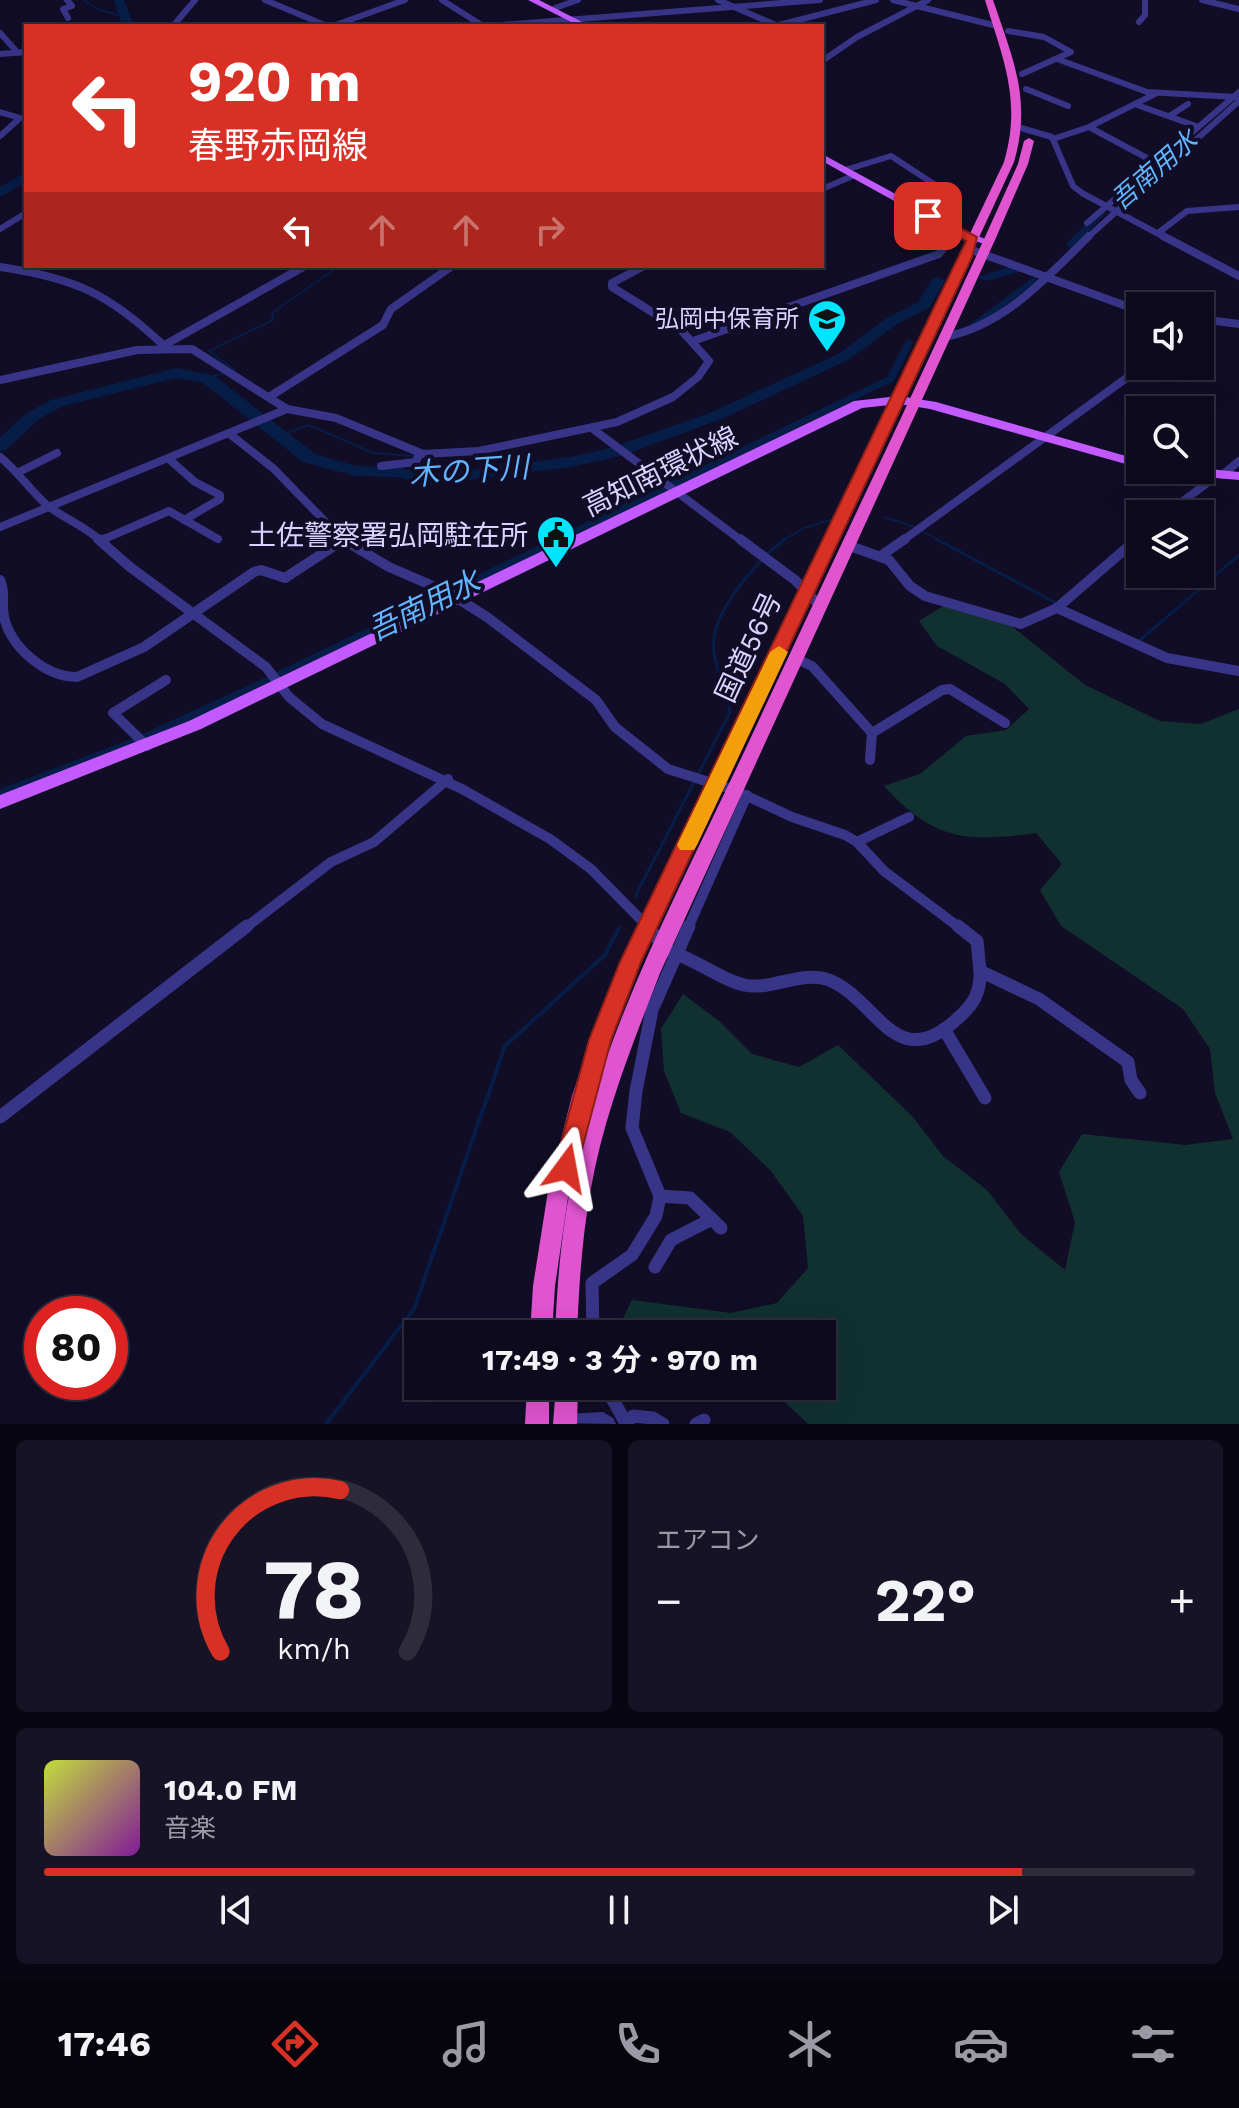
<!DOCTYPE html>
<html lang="ja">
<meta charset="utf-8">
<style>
:root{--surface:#0e0a1d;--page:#171326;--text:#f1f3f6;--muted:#9b9aa4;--line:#2e2b3b;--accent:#d93025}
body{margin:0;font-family:"Work Sans","Noto Sans JP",sans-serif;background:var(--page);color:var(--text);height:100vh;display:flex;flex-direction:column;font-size:30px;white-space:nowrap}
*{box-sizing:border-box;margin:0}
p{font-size:26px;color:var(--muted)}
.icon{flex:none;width:44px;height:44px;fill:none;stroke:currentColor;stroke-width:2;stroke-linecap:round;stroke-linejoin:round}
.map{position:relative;height:1424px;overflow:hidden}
.sheet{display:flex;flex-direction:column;gap:16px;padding:16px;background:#080610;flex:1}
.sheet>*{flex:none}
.hud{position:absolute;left:24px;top:24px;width:800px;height:244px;border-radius:0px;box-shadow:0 8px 32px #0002,0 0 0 2px var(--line);background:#d93025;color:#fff;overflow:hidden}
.controls{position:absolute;left:1126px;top:292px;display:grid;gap:16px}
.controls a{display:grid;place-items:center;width:88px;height:88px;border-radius:0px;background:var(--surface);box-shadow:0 8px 32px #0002,0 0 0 2px var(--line);font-size:40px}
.speed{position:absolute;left:24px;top:1296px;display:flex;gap:16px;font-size:40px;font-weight:700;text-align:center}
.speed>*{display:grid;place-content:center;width:104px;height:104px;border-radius:50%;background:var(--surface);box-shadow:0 8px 32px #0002,0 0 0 2px var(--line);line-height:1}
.speed .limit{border:12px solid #d22;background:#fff;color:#111}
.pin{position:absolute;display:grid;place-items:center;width:68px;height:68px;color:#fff;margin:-34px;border-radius:16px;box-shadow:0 4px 12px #0006}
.me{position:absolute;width:88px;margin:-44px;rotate:13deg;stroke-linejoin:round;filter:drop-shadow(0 0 6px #0008)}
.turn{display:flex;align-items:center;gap:28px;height:168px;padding:0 32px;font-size:36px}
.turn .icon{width:104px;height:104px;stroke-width:2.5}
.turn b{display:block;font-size:56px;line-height:68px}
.lanes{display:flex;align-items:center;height:76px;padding:0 32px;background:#0003;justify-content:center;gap:40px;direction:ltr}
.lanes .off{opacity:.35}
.big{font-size:60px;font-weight:700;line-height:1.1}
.sheet .tile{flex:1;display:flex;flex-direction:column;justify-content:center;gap:12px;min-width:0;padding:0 28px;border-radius:12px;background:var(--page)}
.sheet .dial{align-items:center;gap:0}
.dial svg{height:208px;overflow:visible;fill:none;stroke:var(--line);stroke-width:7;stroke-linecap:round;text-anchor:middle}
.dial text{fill:var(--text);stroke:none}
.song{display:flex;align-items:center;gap:24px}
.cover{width:96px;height:96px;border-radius:12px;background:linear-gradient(135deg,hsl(70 70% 55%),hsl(290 70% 35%))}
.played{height:8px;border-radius:4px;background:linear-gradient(90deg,var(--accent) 85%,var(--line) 85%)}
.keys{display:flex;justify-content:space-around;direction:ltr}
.heat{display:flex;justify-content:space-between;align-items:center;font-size:44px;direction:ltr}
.sheet .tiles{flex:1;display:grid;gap:16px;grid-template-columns:1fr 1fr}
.tile:last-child{grid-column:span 2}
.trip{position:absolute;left:404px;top:1320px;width:432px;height:80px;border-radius:0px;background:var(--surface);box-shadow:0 8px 32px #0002,0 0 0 2px var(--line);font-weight:700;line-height:80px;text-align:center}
.tab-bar{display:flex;height:128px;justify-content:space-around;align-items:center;background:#06040c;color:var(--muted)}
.tab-bar .icon{width:56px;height:56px}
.tab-bar .current{color:var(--accent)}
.tab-bar b{font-size:36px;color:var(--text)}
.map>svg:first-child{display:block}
</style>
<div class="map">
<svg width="1239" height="1424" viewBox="0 0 1239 1424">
<rect width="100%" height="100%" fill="#120d27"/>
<path fill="#103130" d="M 943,606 L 1003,619 L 1085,685 L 1160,721 L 1201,724 L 1239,709 L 1239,1424 L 808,1424 L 771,1389 L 761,1386 L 822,1386 L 822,1334 L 615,1334 L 632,1300 L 731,1313 L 777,1303 L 808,1268 L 803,1216 L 771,1171 L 730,1132 L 681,1113 L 664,1071 L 661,1029 L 683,994 L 719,1021 L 752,1054 L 799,1067 L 838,1045 L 912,1116 L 943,1156 L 987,1190 L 1021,1234 L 1065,1270 L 1075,1222 L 1059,1172 L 1082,1134 L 1185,1145 L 1233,1139 L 1215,1093 L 1210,1049 L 1183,1009 L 1061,926 L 1040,890 L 1062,864 L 1036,833 C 966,843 933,840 884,786 L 920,774 L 966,736 L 1006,730 L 1029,709 L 1005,684 L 937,646 L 919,621 Z"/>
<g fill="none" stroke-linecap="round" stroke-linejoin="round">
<g stroke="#061d47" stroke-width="2">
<path d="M 83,0 L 99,10 L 125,17"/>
<path d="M 231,371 L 235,370 L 209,351 L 273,320 L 272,313 L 339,266"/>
<path d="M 207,378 L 224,373"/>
<path d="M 282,435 L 309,425 L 373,453 L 413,456"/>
<path d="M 884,517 L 915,527"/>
<path d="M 922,531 L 940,541"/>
<path d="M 782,541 L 804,528 L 831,520"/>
</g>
<g stroke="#061d47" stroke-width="3">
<path d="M 936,539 L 1056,603"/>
<path d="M 1139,641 L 1239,555"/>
<path d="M 635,897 L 730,712 C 727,691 716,672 714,652 C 708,614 758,560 785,539"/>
</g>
<path stroke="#061d47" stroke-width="4" d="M 326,1424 L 414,1309 L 505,1046 L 605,955 L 619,928"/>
<g fill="#061d47" fill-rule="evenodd">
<path d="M 1099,211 L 1106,213 L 1073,247 L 1067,247 L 1067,243 Z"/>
<path d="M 1032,278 L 1039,280 L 975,329 L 969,329 L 969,325 Z"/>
<path d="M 909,339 L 913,342 L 894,381 L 268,686 L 144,743 L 0,798 L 0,789 L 136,737 L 260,680 L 887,377 L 905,342 Z"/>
</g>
<g fill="#061d47" fill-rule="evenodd">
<path d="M 114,0 L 124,0 L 134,26 L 122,26 Z"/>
<path d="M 26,172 L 26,182 L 0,197 L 0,187 Z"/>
<path d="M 1015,265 L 1022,269 L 1020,272 L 985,281 L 978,277 Z"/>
<path d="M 938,277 L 945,281 L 929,308 L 897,324 L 848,360 L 724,418 L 621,456 L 570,467 L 427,485 L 397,477 L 355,476 L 303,462 L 202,382 L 176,378 L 63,406 L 39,419 L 6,450 L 0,451 L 0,437 L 27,413 L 51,400 L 176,368 L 213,375 L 315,454 L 356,466 L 398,467 L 427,475 L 570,457 L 610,448 L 712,412 L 838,354 L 887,318 L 918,302 L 933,278 Z"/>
</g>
<g stroke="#383589" stroke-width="6">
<path d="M 67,0 L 72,6 L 63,9 L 68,18"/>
<path d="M 265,0 L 327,26"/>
<path d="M 442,0 L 483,26"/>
<path d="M 718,0 L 778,26"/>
<path d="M 893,0 L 997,26"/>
<path d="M 1202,0 L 1239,9"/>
<path d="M 555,8 L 578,0"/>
<path d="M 1139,22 L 1145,15 L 1145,0"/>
<path d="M 779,25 L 876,0"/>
<path d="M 173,26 L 195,0"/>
<path d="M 333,26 L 405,0"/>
<path d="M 488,26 L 820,0"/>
<path d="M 1008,31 L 1044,37 L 1071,52 L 1022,74"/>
<path d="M 0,33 L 18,53"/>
<path d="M 0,54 L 26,52"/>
<path d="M 1057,59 L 1147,92 L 1236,97"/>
<path d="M 822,61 L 857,37 L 928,0"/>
<path d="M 1026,89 L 1068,106"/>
<path d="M 1137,105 L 1196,126"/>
<path d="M 0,112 L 20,118 L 0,136"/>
<path d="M 1171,115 L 1188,104"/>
<path d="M 1089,127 L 1155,94"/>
<path d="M 1021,128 L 1052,137 L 1073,186 L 1082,193 L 1166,238"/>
<path d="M 1053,139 L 1089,127 L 1160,165"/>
<path d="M 845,170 L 891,156 L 937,186"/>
<path d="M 822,189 L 855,175"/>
<path d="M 1087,223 L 1239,92"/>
<path d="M 0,229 L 26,213"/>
<path d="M 1158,233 L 1187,211 L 1239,207"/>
<path d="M 951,238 L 956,231"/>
<path d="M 1087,238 L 1239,101"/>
</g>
<g stroke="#383589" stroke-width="8">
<path d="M 1163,236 L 1239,276"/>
<path d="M 969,249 L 1140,311"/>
<path d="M 0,267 C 74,278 108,293 162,344"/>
<path d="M 1176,306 L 1201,305"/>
<path d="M 1200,319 L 1239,324"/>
<path d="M 944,337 C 1004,326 1047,277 1089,236"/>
<path d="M 693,341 L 939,254 L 953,236"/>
<path d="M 161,347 L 305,266"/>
<path d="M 0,380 L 137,350 L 192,349 L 287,409 L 336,418 L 423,454 L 479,451 L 617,422 L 673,397 L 698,377 L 709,361 L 681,330 L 612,287 L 612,283 L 644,266"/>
<path d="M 269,397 L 383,325 L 391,309 L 452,266"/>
<path d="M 593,429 L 742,541"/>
<path d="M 231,435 L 274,469 L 344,541"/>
<path d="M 0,457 C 18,471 31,492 48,506 C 65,519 83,525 101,541"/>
<path d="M 170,460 L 195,482 L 220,495 L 220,499 L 184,520"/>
<path d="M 381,466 L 416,462 L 419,454"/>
<path d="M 19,472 L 57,453"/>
<path d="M 1222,475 L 1239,461"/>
<path d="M 1166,514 L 1207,483 L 1209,475"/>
<path d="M 0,527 L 287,409"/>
<path d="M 102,540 L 169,511 L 218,539"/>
<path d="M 902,541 L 1143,366"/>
<path d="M 1135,541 L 1140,536"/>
</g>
<g stroke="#383589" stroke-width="10">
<path d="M 98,539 L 130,567 L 266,667 L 289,697 L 322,724 L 462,789 L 550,839 L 591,869 L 649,928"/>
<path d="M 342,539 L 389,567 L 449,593 L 487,617 L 596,700 L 615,727 L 668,769 L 734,790 L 792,817 L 845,835 L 857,842 L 884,871 L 960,928"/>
<path d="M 740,539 L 795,580 L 819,605"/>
<path d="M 102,540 L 105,539"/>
<path d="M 847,545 L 889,560 L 910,586 L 925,596 L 1021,624 L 1057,608 L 1137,539"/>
<path d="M 882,555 L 905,539"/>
<path d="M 0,580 C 6,592 1,604 4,617 C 11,647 45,677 77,677 L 144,647 L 254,572 L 261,570 L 285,578 L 343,540"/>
<path d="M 1057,608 L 1167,658 L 1239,671"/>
<path d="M 794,658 L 812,666 L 872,733"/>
<path d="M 147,746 L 113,713 L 166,680"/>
<path d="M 870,760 L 872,733 L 942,690 L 950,689 L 1005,723"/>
<path d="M 857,842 L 909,817"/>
<path d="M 245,928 L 331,862 L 374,842 L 448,779"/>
<path d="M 688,928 L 747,795"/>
</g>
<g stroke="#383589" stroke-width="13">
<path d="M 647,926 L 663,945"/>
<path d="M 958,926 L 977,941 L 980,971 L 1039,999 L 1128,1062 L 1131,1080 L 1140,1093"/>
<path d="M 671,952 C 697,960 723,981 744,985 C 772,991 801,970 829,980 C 877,999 895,1076 957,1019 C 973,1005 981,993 980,971"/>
<path d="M 944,1029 L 985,1098"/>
<path d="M 0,1117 L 247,926"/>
<path d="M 660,1196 L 690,1198 L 721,1228"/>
<path d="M 655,1267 L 671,1240 L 712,1219"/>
<path d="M 593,1334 L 592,1283 L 632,1255 L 656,1216 L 660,1196 L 632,1128 L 636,1091 L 652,1010 L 689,926"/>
<path d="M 605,1386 L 626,1423"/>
<path d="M 625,1424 L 633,1416 L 653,1418 L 663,1424"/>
<path d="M 696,1424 L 704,1420"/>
</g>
<path fill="#383589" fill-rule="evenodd" d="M 603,1412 L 613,1418 L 616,1424 L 556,1423 L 559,1417 L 565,1414 Z"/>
<g fill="#c25aff" fill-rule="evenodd">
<path d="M 528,0 L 539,0 L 590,26 L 579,26 Z"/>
<path d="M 822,154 L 960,229 L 993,242 L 987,245 L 952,233 L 822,161 Z"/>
<path d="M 899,396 L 936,402 L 1140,460 L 1140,468 L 930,409 L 899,404 L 862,408 L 201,729 L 0,809 L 0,795 L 189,721 L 854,401 Z"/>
<path d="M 1200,468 L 1239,472 L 1239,480 L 1169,474 L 1162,470 Z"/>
</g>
<g fill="#e054d0" fill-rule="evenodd">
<path d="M 985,0 L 993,0 C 1013,59 1032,100 1014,162 L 728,779 L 652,934 L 622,1004 L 592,1096 L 569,1191 L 555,1286 L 552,1334 L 530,1334 L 533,1286 L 548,1191 L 572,1096 L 603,1004 L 634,934 L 711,779 L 1004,162 C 1022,100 1003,59 985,0 Z"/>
<path d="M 1029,138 L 1034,141 L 1028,164 L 995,240 L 660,973 C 633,1043 604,1114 591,1188 C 582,1237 579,1285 577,1334 L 555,1334 C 557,1285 561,1237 570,1189 C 599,1033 686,878 752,735 C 840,545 932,356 1018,164 L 1024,141 Z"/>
<path d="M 527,1386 L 549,1386 L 549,1424 L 525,1424 Z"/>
<path d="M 556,1386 L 578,1386 L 577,1424 L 553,1424 Z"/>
</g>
</g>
<path fill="#d93025" stroke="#8d1f18" stroke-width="2" d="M 924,213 L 932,213 L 977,237 L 972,257 L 641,962 L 611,1040 L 577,1168 L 574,1176 L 566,1180 L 557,1176 L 554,1168 L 589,1040 L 620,962 L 966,241 L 924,218 Z"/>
<path fill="#f59e0b" d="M 779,646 L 788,652 L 697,845 L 694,850 L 680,850 L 677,845 L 770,652 Z"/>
<defs>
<g id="school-pin" transform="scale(2)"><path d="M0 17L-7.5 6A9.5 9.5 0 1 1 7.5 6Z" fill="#00e4fe" stroke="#120d27"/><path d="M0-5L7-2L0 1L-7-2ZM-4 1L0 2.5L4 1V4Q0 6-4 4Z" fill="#111"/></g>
<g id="civic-pin" transform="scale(2)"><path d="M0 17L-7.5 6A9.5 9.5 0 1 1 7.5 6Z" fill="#00e4fe" stroke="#120d27"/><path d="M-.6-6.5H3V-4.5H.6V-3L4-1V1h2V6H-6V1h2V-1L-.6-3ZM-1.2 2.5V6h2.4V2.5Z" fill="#111"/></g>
</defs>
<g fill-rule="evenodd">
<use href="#school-pin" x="827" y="319"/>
<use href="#civic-pin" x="556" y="535"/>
</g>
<g text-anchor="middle" stroke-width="8" stroke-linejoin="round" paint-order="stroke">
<g font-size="24" fill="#d8d3ff" stroke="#120d27" text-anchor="end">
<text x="799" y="327">弘岡中保育所</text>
</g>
<g font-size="26" font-style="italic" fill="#61b5ff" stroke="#120d27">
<text transform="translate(1154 170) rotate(-41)" y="9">吾南用水</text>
</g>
<g font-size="28" fill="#d8d3ff" stroke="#120d27">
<text transform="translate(660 471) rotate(-26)" y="10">高知南環状線</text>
<text transform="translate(748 647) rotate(-65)" y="10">国道56号</text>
</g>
<g font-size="28" fill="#d8d3ff" stroke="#120d27" text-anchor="end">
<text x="528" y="545">土佐警察署弘岡駐在所</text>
</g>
<g font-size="30" font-style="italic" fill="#61b5ff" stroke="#120d27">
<text transform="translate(469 471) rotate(-4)" y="10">木の下川</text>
<text transform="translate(424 606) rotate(-26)" y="10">吾南用水</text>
</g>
</g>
</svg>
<div class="controls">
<a><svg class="icon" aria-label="sound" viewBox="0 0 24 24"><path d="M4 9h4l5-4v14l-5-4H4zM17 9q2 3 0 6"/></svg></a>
<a><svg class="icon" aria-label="search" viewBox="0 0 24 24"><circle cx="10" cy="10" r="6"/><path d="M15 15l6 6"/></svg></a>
<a><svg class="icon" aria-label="layers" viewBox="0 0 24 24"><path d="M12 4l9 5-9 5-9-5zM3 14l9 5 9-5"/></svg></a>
</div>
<div class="speed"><div class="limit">80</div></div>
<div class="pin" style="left:928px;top:216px;background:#d93025"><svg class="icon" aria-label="arrive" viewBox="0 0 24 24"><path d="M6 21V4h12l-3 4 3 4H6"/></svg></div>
<svg class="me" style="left:566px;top:1168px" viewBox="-20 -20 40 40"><path d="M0-17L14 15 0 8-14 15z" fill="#d93025" stroke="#fff" stroke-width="4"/></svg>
<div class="trip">17:49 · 3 分 · 970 m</div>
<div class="hud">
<div class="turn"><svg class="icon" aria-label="left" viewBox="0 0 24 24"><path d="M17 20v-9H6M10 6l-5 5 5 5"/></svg><div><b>920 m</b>春野赤岡線</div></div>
<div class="lanes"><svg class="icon" aria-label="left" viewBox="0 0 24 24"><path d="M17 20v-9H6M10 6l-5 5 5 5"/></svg><svg class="icon off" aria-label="ahead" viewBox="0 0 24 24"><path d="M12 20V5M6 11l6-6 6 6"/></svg><svg class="icon off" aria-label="ahead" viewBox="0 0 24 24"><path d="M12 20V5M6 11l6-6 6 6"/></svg><svg class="icon off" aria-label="right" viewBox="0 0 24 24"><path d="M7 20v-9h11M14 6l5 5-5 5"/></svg></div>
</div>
</div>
<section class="sheet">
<div class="tiles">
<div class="tile dial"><svg viewBox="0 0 100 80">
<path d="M14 69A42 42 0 1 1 86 69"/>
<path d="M14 69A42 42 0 0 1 60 7" stroke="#d93025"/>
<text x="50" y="56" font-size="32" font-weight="700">78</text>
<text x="50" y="72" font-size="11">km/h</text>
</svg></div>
<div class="tile"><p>エアコン</p>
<div class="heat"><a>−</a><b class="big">22°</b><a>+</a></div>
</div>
<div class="tile">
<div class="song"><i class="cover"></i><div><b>104.0 FM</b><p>音楽</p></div></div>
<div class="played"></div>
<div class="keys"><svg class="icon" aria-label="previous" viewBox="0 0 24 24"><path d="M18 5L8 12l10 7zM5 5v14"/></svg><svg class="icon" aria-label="pause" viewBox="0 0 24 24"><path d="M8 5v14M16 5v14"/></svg><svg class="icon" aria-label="next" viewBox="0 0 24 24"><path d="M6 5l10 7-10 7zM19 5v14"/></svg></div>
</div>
</div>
</section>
<nav class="tab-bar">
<b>17:46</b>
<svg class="icon current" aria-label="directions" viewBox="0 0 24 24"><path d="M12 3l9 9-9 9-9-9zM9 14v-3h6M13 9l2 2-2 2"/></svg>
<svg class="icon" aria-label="music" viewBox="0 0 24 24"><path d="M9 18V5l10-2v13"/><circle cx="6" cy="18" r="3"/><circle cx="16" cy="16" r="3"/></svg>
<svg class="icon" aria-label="phone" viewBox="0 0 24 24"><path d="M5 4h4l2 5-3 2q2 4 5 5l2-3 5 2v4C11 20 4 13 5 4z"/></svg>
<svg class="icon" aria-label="climate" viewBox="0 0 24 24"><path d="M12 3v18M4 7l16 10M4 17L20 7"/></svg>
<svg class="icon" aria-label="car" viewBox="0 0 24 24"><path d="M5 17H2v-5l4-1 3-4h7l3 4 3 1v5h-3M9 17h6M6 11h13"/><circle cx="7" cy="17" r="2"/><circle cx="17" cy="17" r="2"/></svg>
<svg class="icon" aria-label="filters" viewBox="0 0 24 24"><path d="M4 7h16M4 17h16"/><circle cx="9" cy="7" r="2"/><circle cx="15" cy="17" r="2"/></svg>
</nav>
